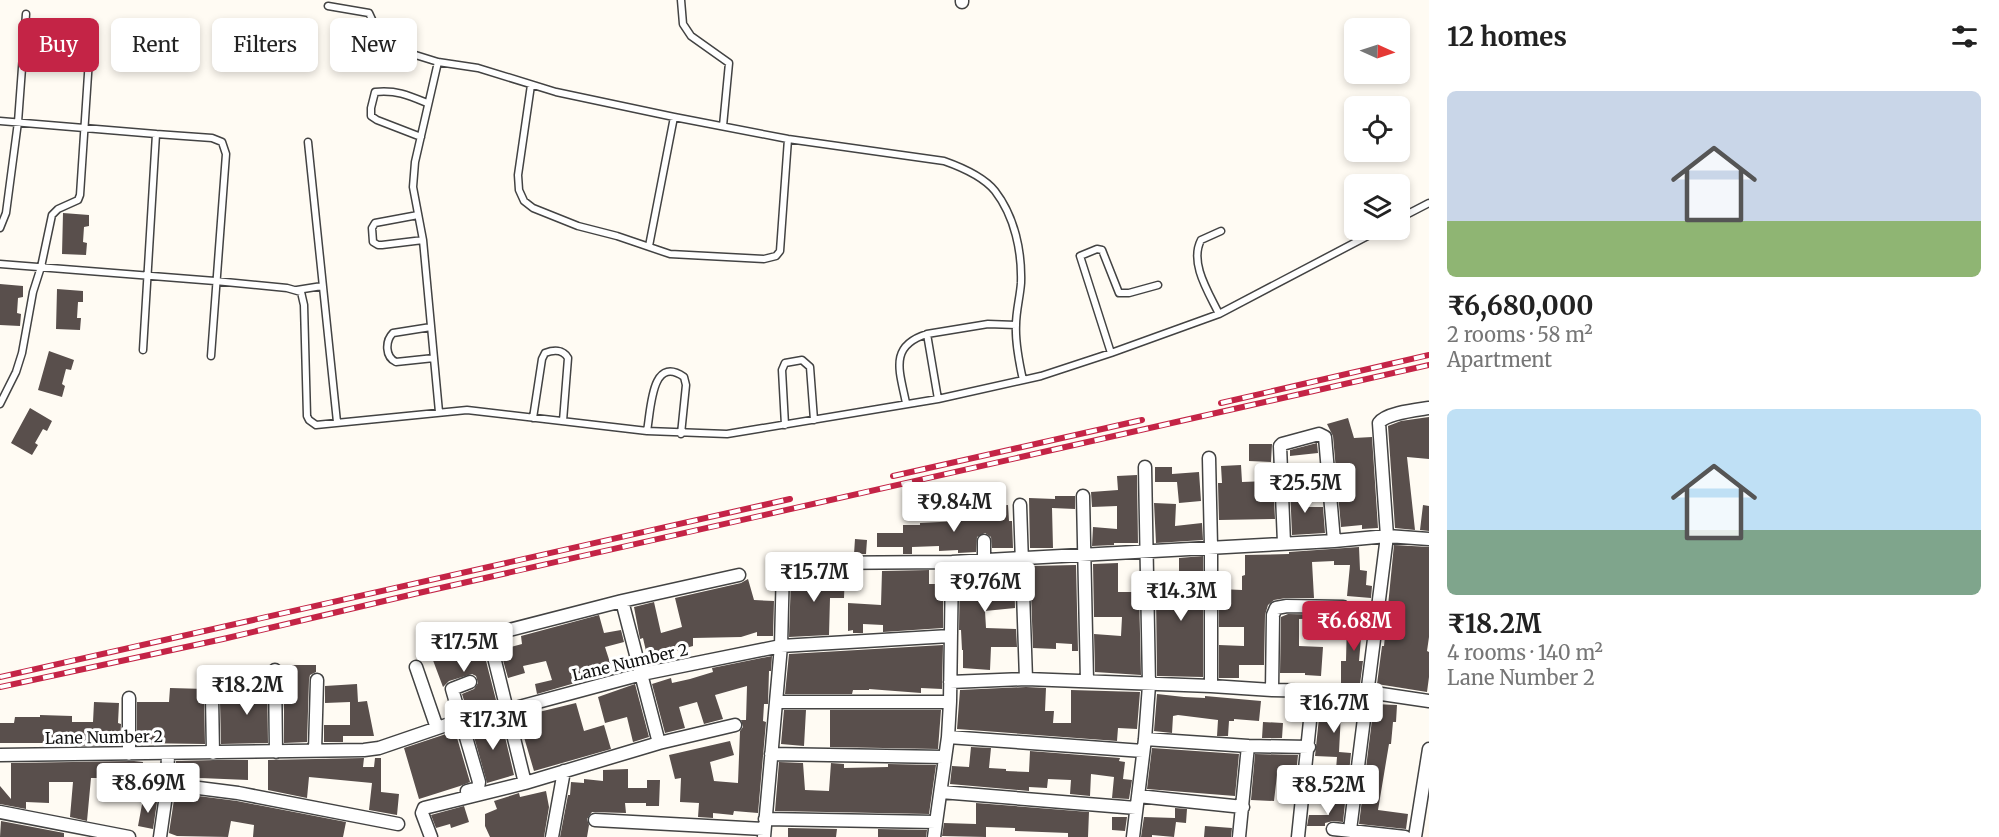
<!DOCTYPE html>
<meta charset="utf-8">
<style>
body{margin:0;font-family:Merriweather,serif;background:#f2f2f2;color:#222;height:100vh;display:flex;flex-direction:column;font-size:22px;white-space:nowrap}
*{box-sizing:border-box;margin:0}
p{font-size:20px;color:#767676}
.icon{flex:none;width:33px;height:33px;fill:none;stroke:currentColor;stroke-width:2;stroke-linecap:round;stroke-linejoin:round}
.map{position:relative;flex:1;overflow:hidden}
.side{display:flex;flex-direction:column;background:#fff;width:570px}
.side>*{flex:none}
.guide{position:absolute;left:18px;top:18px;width:570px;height:54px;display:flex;gap:12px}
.needle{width:39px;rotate:93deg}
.fabs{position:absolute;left:1344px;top:18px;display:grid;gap:12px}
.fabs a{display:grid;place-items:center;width:66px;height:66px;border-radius:9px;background:#fff;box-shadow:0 3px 9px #0003;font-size:30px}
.price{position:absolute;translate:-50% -51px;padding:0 14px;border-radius:6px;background:#fff;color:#222;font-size:20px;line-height:39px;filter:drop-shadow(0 2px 3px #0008)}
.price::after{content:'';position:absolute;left:50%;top:36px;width:18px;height:14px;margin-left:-9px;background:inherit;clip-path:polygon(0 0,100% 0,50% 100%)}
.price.on{background:#c42446;color:#fff}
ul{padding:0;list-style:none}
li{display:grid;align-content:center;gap:12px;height:318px;padding:0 18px}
li span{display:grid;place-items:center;height:186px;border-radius:9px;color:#555}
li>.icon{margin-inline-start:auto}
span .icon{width:108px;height:108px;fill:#fffc;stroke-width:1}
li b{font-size:26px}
h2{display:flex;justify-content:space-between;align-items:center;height:72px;padding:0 18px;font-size:26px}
.pill{padding:0 21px;border-radius:9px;background:#fff;box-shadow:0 3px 9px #0003;font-size:21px;line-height:54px}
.pill.on{background:#c42446;color:#fff}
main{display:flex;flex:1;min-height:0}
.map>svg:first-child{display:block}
</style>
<main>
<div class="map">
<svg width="1429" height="837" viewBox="0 0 1429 837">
<rect width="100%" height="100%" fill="#fffbf3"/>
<path fill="#594f4c" d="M63,213l26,2v11l-5,1 -1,15 4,1 -1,12 -24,-1z
M0,284l23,2v11l-5,1 -1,15 4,1 -1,12 -20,-1z
M57,289l26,2v11h-5l-1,16h4l-1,12 -24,-1z
M49,351l25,9 -3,10 -5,-1 -4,15 3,2 -3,11 -24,-7z
M30,408l22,13 -5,10 -4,-2 -8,14 3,2 -6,10 -21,-12z
M1429,417v42l-22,-2 8,73 -20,-2 -7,-102 13,-5z
M1348,418l6,20 18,-1 6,91 -16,1v-4l-21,2 -8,-91 -6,-12z
M1317,443l1,10 -28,3v-6z
M1249,444h23l-1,18 -22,-1z
M1241,465l1,17 26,-1v18h6l1,20 -56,1 -1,-37h4l-1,-17z
M1155,467h17v7l27,-2 2,29 -22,2 -2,-21h-22z
M1137,475l1,68h-24v2l-22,1 1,-19 24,2v-23l-25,1 -1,-15 27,-2 -1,-14z
M1290,487h16v20h17l2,26 -33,2z
M1055,496h20v13l-23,-1 1,40h-23l-1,-50 26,1z
M1154,503l22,1 -1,22 27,-3 1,17 -47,3z
M1008,505l1,16h3l1,27h-21l-1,-11 -6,-4 -8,4 -1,15 -18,1v-3l-19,1v-5l-27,1v7h-9v-7h-26v-14h26v-8h17v-2l40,-2 1,-7 30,1v-9z
M1423,505l6,1v25l-9,-1z
M855,539l12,1 -1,14h-12z
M1394,545l35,2v90l-2,14 2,1v25l-2,15 -50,-8 5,-38h2z
M1359,547l1,23 7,1 -1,14 6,1 -1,12 -24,-2 3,-31h-16v-4l-22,1 2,36h-28l-12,2 -6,5 -3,10 -1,50h-25v13h-20v-33l25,1v-19h-25v-38l23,1v-14l3,-1v-20l44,-1v-2z
M1203,556v121l-46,-1 -1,-83h1v-9h22v-26z
M1118,563v29h21l2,83 -46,-3 -1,-38 27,2 1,-19h-28l-1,-53z
M1076,565l2,86h-6v-7l-16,-1v6l-23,-1 -3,-82z
M1014,567l1,41 -30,3 1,17 30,1 1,18h-26l-1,23 -27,-2v-18h-1l-1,-20h-2l1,-60z
M929,570v14h14v44l-60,4v-7l-20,-1v9h-10v-3l-5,1v-28l33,2 1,-34z
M817,571h28l-1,27h-14l-1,37 -40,2 2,-60 26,2z
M748,579l6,21 20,1 -1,35h-16v-4l-16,5 -48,1v8l-29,8 1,6 -16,4 -6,-26 -3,1 -6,-32 20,-5 7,31 21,-6 -7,-29 66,-15z
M1288,614l52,1v3l-41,1v27l24,1 -2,29 -16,-1v-2h-25l1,-56z
M599,615l5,18 17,-3 3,12 -19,5 8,25 -76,22 -2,-10 17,-4 -6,-19 -23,5 2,7 -17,5 -7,-25 3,-1 -1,-3 19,-5 -1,-8z
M1347,620h20l-1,18h-5l-2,23h4l-3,23 -19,-1v-22h5z
M459,638l5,24 21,-5 12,47 -30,6 -5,-16 12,-5 4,-6 -2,-7 -4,-2 -23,7 -6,6 -15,-40z
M943,645l-1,44 -21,-1v5l-52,-4v1h-16l-1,4h-67l4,-40z
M772,656l-1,15h-2l-1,33h-4l-1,17 3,1 -8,91 -24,-2 -1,4 -20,-2v5l-15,-1 1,-14 -19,-1 1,-24 -6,1 -6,-24 61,-14 4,14 -24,7 4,19 24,2 2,-52 3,-4 -2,-7h5l1,-34 -32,9 8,24 -19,5 -7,-22 -18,5 6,21 -20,5 -13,-49 19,-6 1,5 18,-4 23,-7 -1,-4z
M284,665h32v7l-6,3 -1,5 -2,62 -23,1z
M248,676l19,1 1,66 -47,1 -1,-42h27z
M357,684l1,18 9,-1 7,35h-31v6h-19v-17h26v-23l-25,1v-17z
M635,684l14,53 -16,5 -6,-25 -22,6 -7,-26z
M1026,687l20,1 -1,23h9l-1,12h18v-33l69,2 -3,37 -19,-1 -1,13 -160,-12 3,-39z
M170,688l36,1 -2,8 1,47 -68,-1v-41h32z
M1157,694l27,3 21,1v-2l56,5 -2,20 -25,-2v2h-5l-1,15h-11l1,-16 -40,-5 -5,1 -1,17 -18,-2z
M1321,699l37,1 -2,15 -15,-2 -2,39 12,1 -3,30 -13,-1 2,-25 -22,-1z
M94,702l25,1 -1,20 3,1 -1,21 -50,1v-6l-20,-1v4h-50v-20h14l1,-6h25v-2l32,1v6h21z
M576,703l8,28 20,-6 7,24 -77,22 -16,-54z
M1374,704l23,1 -1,17h-3l-2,22h-2l-11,66 30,4 -2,15 -47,-5z
M784,710h22l-2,36 -23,-2z
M830,710h111l-3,39 -108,-2z
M501,720l13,55 -27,8 -16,-57z
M1263,722l20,1 -1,15h-20z
M455,731l15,51 -10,4 -41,13 -15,-51z
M971,747l20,1 -2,20 17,1v2l23,1 1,-21 90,7 -1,3 6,1 -2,17 9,1 -3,19 -17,-1 2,-21 -23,-3 -1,22 -20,-2 1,-14 -23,-1 -1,9 -18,-1v4l-79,-7 2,-18 17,1z
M1152,748l87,6 -4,42 -88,-7z
M1255,754l43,1 -2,20h-19l-3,26 -23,-1z
M364,758l-1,9h11l1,-9h6v34l18,2 -2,21 -28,-5 3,-27 -63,-6 -2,21 -39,-8v-30z
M217,760h31v20l-72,-3v-16z
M134,761l9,1 -1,12 -31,-3v7h-20l-4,43 -17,-4 3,-35h-24v21l-23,-1v7l-26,-5v-18l11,13v-36z
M779,762l24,1 2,27 24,1 2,-28 13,1v4l44,-1v-3l48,1 -7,49 -154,-3z
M628,769v19h19v-8h13l-1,26h-13v-3h-21l1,10 -34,-1 -5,7 2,6 -2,12h-27l8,-42h2l1,-13 13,1v-4l19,2v-11z
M1312,777l16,2 -2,18 -15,-2z
M546,791l3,16 -5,30h-54l-5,-11v-12l12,-5 -3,-8 25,-8 1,4z
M175,793l62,8 109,21 -3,15h-90l1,-12 -23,-4 -3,16 -51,-1 -8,-3z
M143,799l14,3 -4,27 -15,-3z
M976,803l113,9 -1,25h-20v-4l-53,-2v-3l-29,-1v10l-44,-1 2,-13 32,1z
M1329,803h16l-2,19 -10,-1 -8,2v3h-18l2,-11h20z
M464,806l5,16 -18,6 -1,-4 -14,4 -5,-13z
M1175,808l12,1 -1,14 -10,-1 -2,15 -22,-2v2h-11l3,-20 31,1z
M1112,817h15l-2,14 -13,-1z
M1,821l63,12v4h-64z
M1205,826l27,2 -1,9h-27z
M788,828l49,1 -1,8h-48z
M878,829l49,1 -1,7h-48z"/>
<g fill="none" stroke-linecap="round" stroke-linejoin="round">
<g stroke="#434343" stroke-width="9">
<path id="lane" d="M681,0l2,24 8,12 38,27 -6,63
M328,6l41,7 12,26 12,9 45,14 40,6 78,24 118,25 114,22 156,22c17,6 39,15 51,30 20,26 27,61 26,92 -1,14 -5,28 -5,42 -1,18 3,37 7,55
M438,62l-23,100 -2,25 10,53 16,172
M531,85l-13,90 1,15 5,11 9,7 45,18 39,10 53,18 94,5 12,-3 4,-5 8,-112
M0,121l156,13
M421,137l-44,-17 -6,-4v-8l4,-16c22,-2 33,3 52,11
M308,142l29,280
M418,215l-43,8 -3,5 1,14 5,3h4l41,-5
M1400,218l29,-15
M0,228l6,-15 12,-91 8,-108
M649,246l25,-129
M0,264l215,17 72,7 14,4 3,13 3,111 2,4 7,5 151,-15 180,21 80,3 211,-35 103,-23 70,-23 108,-39 160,-84
M297,290l25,-4
M1219,314c-10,-21 -30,-51 -18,-74l20,-9
M431,327l-38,6c-8,8 -8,24 3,29l38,-4
M927,334l61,-10 28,1
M143,350l13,-216 56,4 10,4 4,12 -15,202
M1111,353l-31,-97 17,-7 5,1 17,43h10l29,-8
M906,403c-6,-31 -18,-57 21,-69l11,65
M0,404l16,-32 6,-19 11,-61 8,-25 11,-52 6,-6 20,-9 2,-5 10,-151
M533,418l9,-59 3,-6c8,-3 18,-4 23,5l-5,63
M785,425l-3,-55 3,-7 17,-3 8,7 4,53
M647,431c4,-21 4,-77 37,-54l2,8 -5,49"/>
</g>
<g stroke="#434343" stroke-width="15">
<path id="street" d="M962,2v-2
M1209,458l2,88v140
M1083,496l4,185
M1020,505l6,174
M984,541v19
M1284,543l-4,-97 2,-2 37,-10 6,3 9,104
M622,601l37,142
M416,667l21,61
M275,670l1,82
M950,682l76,-3 185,7 61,4 96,2 61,9
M1272,690l1,-75 3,-7 11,-2 56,1
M212,697l1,56
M129,698v56
M776,702h174
M948,737l195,14
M1145,739l103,7 61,1
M315,751l2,-71
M771,754l173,3
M0,755l364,-5 15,-2 82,-28 47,-10 134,-36 139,-28 169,-10
M525,783l-35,-142v-6l132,-34 117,-26
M167,784l71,9 160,31
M467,791l11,-3 1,-6 -27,-93 18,-7
M941,792l195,16
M1138,796l105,11
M0,812l129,25
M765,819l171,3
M595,820l169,9
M1333,829l72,8
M1350,830l37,-294 -8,-113c7,-10 37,-13 50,-15
M160,837l7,-49 1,-35
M431,837l-9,-24 2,-5 101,-25 134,-40 76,-18
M552,837l12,-66
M764,837l17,-191 2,-81 28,-2 141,-1 382,-21 53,-5 42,3
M934,837l14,-100 2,-35 2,-140
M1133,837l12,-98 4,-54 -4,-218
M1239,837l9,-91
M1298,837l15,-145
M1415,837l14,-88"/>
</g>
<use href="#lane" stroke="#fff" stroke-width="6"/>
<use href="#street" stroke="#fff" stroke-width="12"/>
<g stroke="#c42446" stroke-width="6">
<path id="rail" d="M1221,403l208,-48
M893,476l249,-56
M0,677l790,-178
M0,687l223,-48 191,-45 1015,-229"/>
</g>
<use href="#rail" stroke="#fff" stroke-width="4" stroke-dasharray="11" stroke-linecap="butt"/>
</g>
<g text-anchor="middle" stroke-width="6" stroke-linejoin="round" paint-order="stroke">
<g font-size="16" fill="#101010" stroke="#fff">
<text transform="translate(630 662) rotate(-13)" y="6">Lane Number 2</text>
<text transform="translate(104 737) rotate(-1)" y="6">Lane Number 2</text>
</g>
</g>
</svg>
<div class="fabs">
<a><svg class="needle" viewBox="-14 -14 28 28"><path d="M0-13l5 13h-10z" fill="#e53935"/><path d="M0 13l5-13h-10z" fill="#767676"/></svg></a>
<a><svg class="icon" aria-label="locate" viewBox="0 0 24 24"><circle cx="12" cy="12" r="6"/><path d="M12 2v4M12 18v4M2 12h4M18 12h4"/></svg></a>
<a><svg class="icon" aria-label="layers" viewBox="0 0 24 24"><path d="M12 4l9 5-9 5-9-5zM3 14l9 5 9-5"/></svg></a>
</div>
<b class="price" style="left:1305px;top:514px">₹25.5M</b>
<b class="price" style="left:954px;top:533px">₹9.84M</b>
<b class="price" style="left:814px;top:603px">₹15.7M</b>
<b class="price" style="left:985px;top:613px">₹9.76M</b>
<b class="price" style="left:1181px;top:622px">₹14.3M</b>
<b class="price on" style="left:1354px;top:652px">₹6.68M</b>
<b class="price" style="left:464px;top:673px">₹17.5M</b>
<b class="price" style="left:247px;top:716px">₹18.2M</b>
<b class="price" style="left:1334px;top:734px">₹16.7M</b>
<b class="price" style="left:493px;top:751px">₹17.3M</b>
<b class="price" style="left:148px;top:814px">₹8.69M</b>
<b class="price" style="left:1328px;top:816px">₹8.52M</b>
<div class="guide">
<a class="pill on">Buy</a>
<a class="pill">Rent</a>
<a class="pill">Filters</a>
<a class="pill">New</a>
</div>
</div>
<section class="side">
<h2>12 homes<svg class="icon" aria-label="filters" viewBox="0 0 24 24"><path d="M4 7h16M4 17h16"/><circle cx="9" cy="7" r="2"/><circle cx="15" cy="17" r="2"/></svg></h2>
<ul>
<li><span style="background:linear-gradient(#c9d6e8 70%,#8fb573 0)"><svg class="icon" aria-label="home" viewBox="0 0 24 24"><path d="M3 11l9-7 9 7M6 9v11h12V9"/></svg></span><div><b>₹6,680,000</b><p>2 rooms · 58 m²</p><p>Apartment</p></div></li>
<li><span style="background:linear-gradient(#bfe0f5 65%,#7fa58c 0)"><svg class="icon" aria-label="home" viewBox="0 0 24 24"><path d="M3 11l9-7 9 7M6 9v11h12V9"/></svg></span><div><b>₹18.2M</b><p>4 rooms · 140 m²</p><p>Lane Number 2</p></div></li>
</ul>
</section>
</main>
